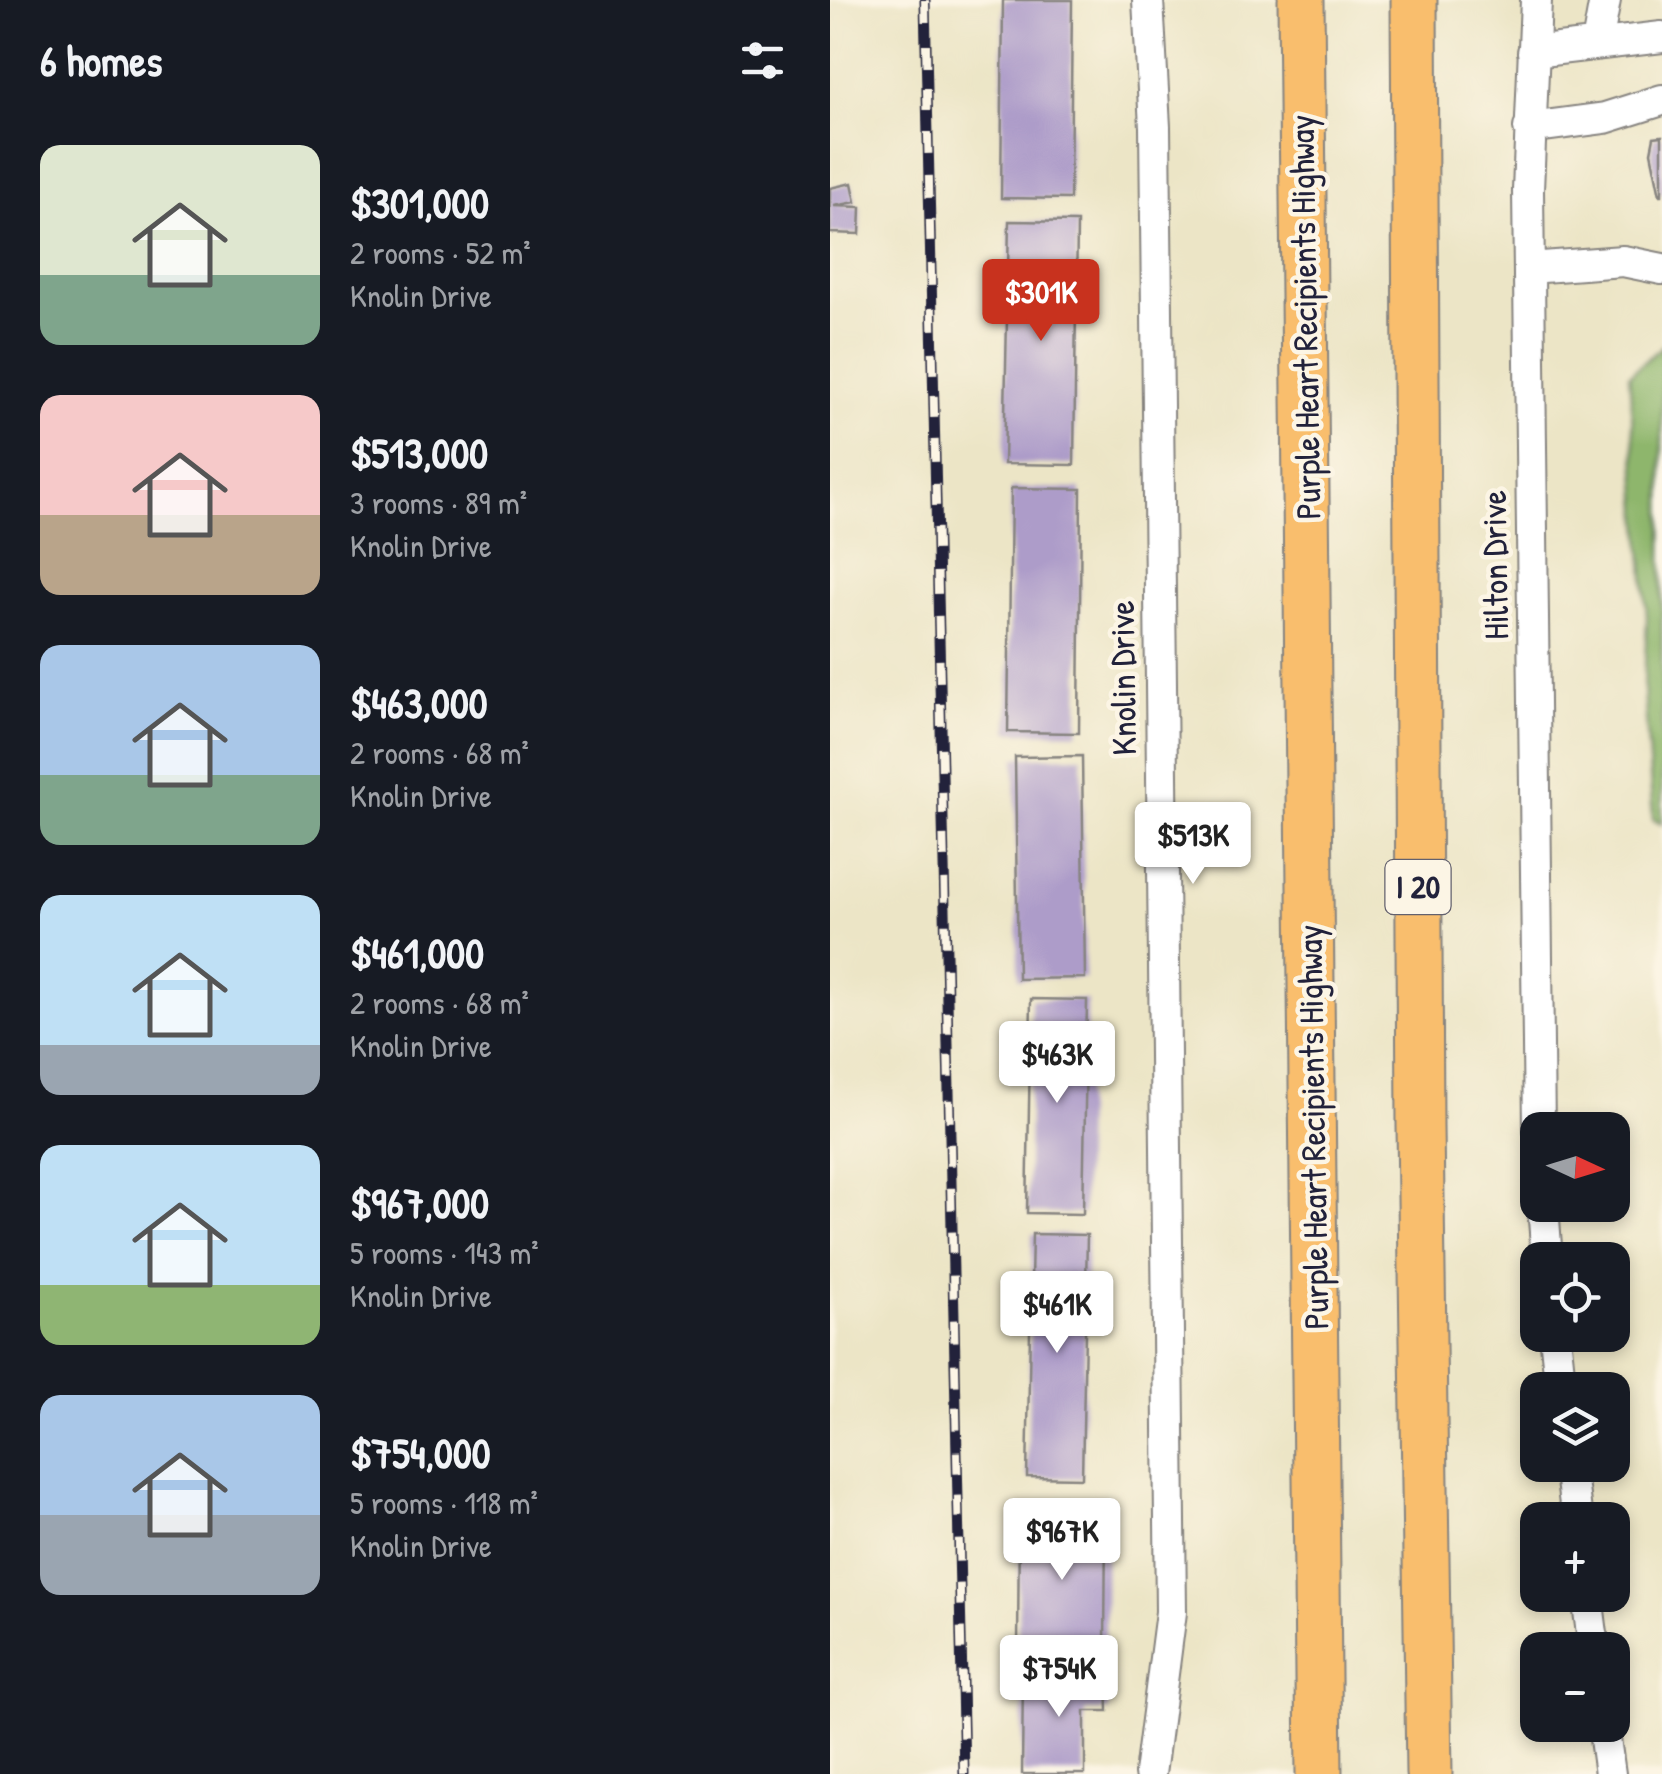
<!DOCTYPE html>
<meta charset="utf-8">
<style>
body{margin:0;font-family:"Patrick Hand",sans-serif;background:#242831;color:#f1f3f6;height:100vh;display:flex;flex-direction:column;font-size:38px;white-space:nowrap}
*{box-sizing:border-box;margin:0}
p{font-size:32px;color:#9ea1a6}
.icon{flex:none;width:55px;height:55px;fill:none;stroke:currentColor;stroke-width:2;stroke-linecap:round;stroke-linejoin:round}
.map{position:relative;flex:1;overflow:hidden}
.side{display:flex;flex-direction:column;background:#171b24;width:830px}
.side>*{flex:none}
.needle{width:65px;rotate:94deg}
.fabs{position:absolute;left:690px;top:1112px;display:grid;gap:20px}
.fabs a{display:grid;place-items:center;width:110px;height:110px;border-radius:20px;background:#171b24;box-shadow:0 5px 15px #0003;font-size:50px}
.price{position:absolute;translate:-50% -85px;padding:0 22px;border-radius:10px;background:#fff;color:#222;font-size:32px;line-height:65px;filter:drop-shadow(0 2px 5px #0008)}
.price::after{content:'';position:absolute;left:50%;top:60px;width:30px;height:22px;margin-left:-15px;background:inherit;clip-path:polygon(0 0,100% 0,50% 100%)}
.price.on{background:#c8321e;color:#fff}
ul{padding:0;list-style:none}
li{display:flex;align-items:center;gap:30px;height:250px;padding:0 40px}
li span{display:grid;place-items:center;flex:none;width:280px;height:200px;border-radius:20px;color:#555}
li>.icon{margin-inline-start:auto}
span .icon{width:120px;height:120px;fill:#fffc;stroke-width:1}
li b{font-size:42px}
h2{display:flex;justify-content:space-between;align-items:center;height:120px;padding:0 40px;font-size:42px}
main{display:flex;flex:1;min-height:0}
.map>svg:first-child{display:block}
</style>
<main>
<section class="side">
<h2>6 homes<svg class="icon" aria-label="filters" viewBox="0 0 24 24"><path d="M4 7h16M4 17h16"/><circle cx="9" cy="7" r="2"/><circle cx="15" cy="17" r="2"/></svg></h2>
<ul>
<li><span style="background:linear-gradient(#dfe7d0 65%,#7fa58c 0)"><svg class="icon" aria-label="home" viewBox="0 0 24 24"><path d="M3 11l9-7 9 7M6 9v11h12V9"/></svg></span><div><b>$301,000</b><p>2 rooms · 52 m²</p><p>Knolin Drive</p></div></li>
<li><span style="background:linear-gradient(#f6c9c9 60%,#b9a48a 0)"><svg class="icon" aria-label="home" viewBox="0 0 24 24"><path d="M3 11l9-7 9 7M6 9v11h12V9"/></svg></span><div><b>$513,000</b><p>3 rooms · 89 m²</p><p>Knolin Drive</p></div></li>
<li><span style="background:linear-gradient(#a9c7e8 65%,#7fa58c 0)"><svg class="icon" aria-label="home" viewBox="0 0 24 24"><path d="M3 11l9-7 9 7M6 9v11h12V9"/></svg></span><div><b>$463,000</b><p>2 rooms · 68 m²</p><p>Knolin Drive</p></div></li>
<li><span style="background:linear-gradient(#bfe0f5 75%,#9aa5b1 0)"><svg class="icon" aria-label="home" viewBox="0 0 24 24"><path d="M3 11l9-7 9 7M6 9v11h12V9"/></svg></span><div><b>$461,000</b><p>2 rooms · 68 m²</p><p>Knolin Drive</p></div></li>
<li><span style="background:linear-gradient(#bfe0f5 70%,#8fb573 0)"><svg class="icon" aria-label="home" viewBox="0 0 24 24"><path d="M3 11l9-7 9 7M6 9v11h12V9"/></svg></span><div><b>$967,000</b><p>5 rooms · 143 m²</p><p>Knolin Drive</p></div></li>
<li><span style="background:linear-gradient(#a9c7e8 60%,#9aa5b1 0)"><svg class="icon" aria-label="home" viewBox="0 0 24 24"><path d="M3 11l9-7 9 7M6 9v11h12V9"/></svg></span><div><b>$754,000</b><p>5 rooms · 118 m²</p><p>Knolin Drive</p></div></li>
</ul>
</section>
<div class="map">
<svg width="832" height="1774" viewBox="0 0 832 1774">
<rect width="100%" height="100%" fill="#fcf5e5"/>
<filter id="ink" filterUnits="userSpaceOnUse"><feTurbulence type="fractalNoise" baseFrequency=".01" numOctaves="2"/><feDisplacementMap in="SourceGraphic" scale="20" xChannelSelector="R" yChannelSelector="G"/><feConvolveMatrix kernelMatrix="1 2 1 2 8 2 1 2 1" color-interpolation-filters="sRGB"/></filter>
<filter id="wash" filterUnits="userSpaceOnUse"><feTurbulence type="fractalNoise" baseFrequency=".0048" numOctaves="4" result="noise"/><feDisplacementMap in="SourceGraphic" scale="40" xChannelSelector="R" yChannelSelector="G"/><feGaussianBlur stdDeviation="2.25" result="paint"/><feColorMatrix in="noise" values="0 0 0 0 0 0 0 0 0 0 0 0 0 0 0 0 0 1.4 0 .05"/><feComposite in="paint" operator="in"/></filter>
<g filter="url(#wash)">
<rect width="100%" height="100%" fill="#ece5c6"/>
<path fill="#8eb66c" stroke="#586c54" stroke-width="2.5" d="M832,346v478l-9,-4 -9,-131 3,-72 -18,-242z"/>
<g id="blocks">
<path fill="#ad9cc9" d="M173,0h69l-2,199 -69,-1z
M832,136v59h-2l-9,-43 3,-15z
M22,183l4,19 -22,4 27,1 -1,27 -30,-1v-45z
M179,221l68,1 -3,243 -70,-1z
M181,488l70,1 -2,244 -71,-1z
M252,756l3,222 -67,1 -3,-222z
M201,999l56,1 -4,214 -56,-1z
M202,1234l55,1 -5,243 -55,-1z
M189,1515l87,1 -1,134 -87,-1z
M193,1674h84l1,37h-23v63h-63z"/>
</g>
</g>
<g filter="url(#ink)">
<use href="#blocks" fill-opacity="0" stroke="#878480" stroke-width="2.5"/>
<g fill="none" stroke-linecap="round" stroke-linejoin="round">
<g stroke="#878480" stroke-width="34">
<path id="minor" d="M318,0l7,127 16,1485 -21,162
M706,0l-8,190 11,940
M767,44l8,-44
M703,52l129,-15
M699,128l76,-10 57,-18
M699,268l94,-7 39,8
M713,1205l4,55
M725,1335l6,55
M740,1465l7,55
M757,1595l7,55
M773,1725l7,49"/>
</g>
<g stroke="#878480" stroke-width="49">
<path id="highway" d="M471,0l18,1774
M584,0l6,1126 9,648"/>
</g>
<use href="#minor" stroke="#fff" stroke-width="30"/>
<use href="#highway" stroke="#f9be6d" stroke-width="45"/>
<g stroke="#22223b" stroke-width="11">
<path id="rail" d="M95,0l39,1774"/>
</g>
<use href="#rail" stroke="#fcf5e5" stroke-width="8" stroke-dasharray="22" stroke-linecap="butt"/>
</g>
</g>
<g text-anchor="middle" stroke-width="9" stroke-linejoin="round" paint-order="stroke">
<rect fill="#fcf5e5" stroke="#63616e" stroke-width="2.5" x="555.5" y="860" width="65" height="54" rx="8"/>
<g font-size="32" font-weight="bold" fill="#22223b">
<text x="588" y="898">I 20</text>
</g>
<g font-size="35" fill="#22223b" stroke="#fcf5e5">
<text transform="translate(475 317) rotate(-91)" y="12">Purple Heart Recipients Highway</text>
<text transform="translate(665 565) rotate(-91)" y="12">Hilton Drive</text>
<text transform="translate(293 678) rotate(-91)" y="12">Knolin Drive</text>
<text transform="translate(483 1127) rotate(-91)" y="12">Purple Heart Recipients Highway</text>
</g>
</g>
</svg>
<div class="fabs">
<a><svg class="needle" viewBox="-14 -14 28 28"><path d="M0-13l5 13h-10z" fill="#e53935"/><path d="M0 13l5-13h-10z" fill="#9ea1a6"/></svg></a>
<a><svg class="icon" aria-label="locate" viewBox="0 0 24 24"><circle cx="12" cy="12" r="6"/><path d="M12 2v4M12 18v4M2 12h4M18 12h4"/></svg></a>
<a><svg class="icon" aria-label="layers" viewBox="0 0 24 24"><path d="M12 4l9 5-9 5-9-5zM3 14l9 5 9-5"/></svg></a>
<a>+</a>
<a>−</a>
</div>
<b class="price on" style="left:211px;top:344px">$301K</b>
<b class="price" style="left:363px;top:887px">$513K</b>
<b class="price" style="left:227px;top:1106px">$463K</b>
<b class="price" style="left:227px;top:1356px">$461K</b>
<b class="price" style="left:232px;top:1583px">$967K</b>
<b class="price" style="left:229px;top:1720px">$754K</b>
</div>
</main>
